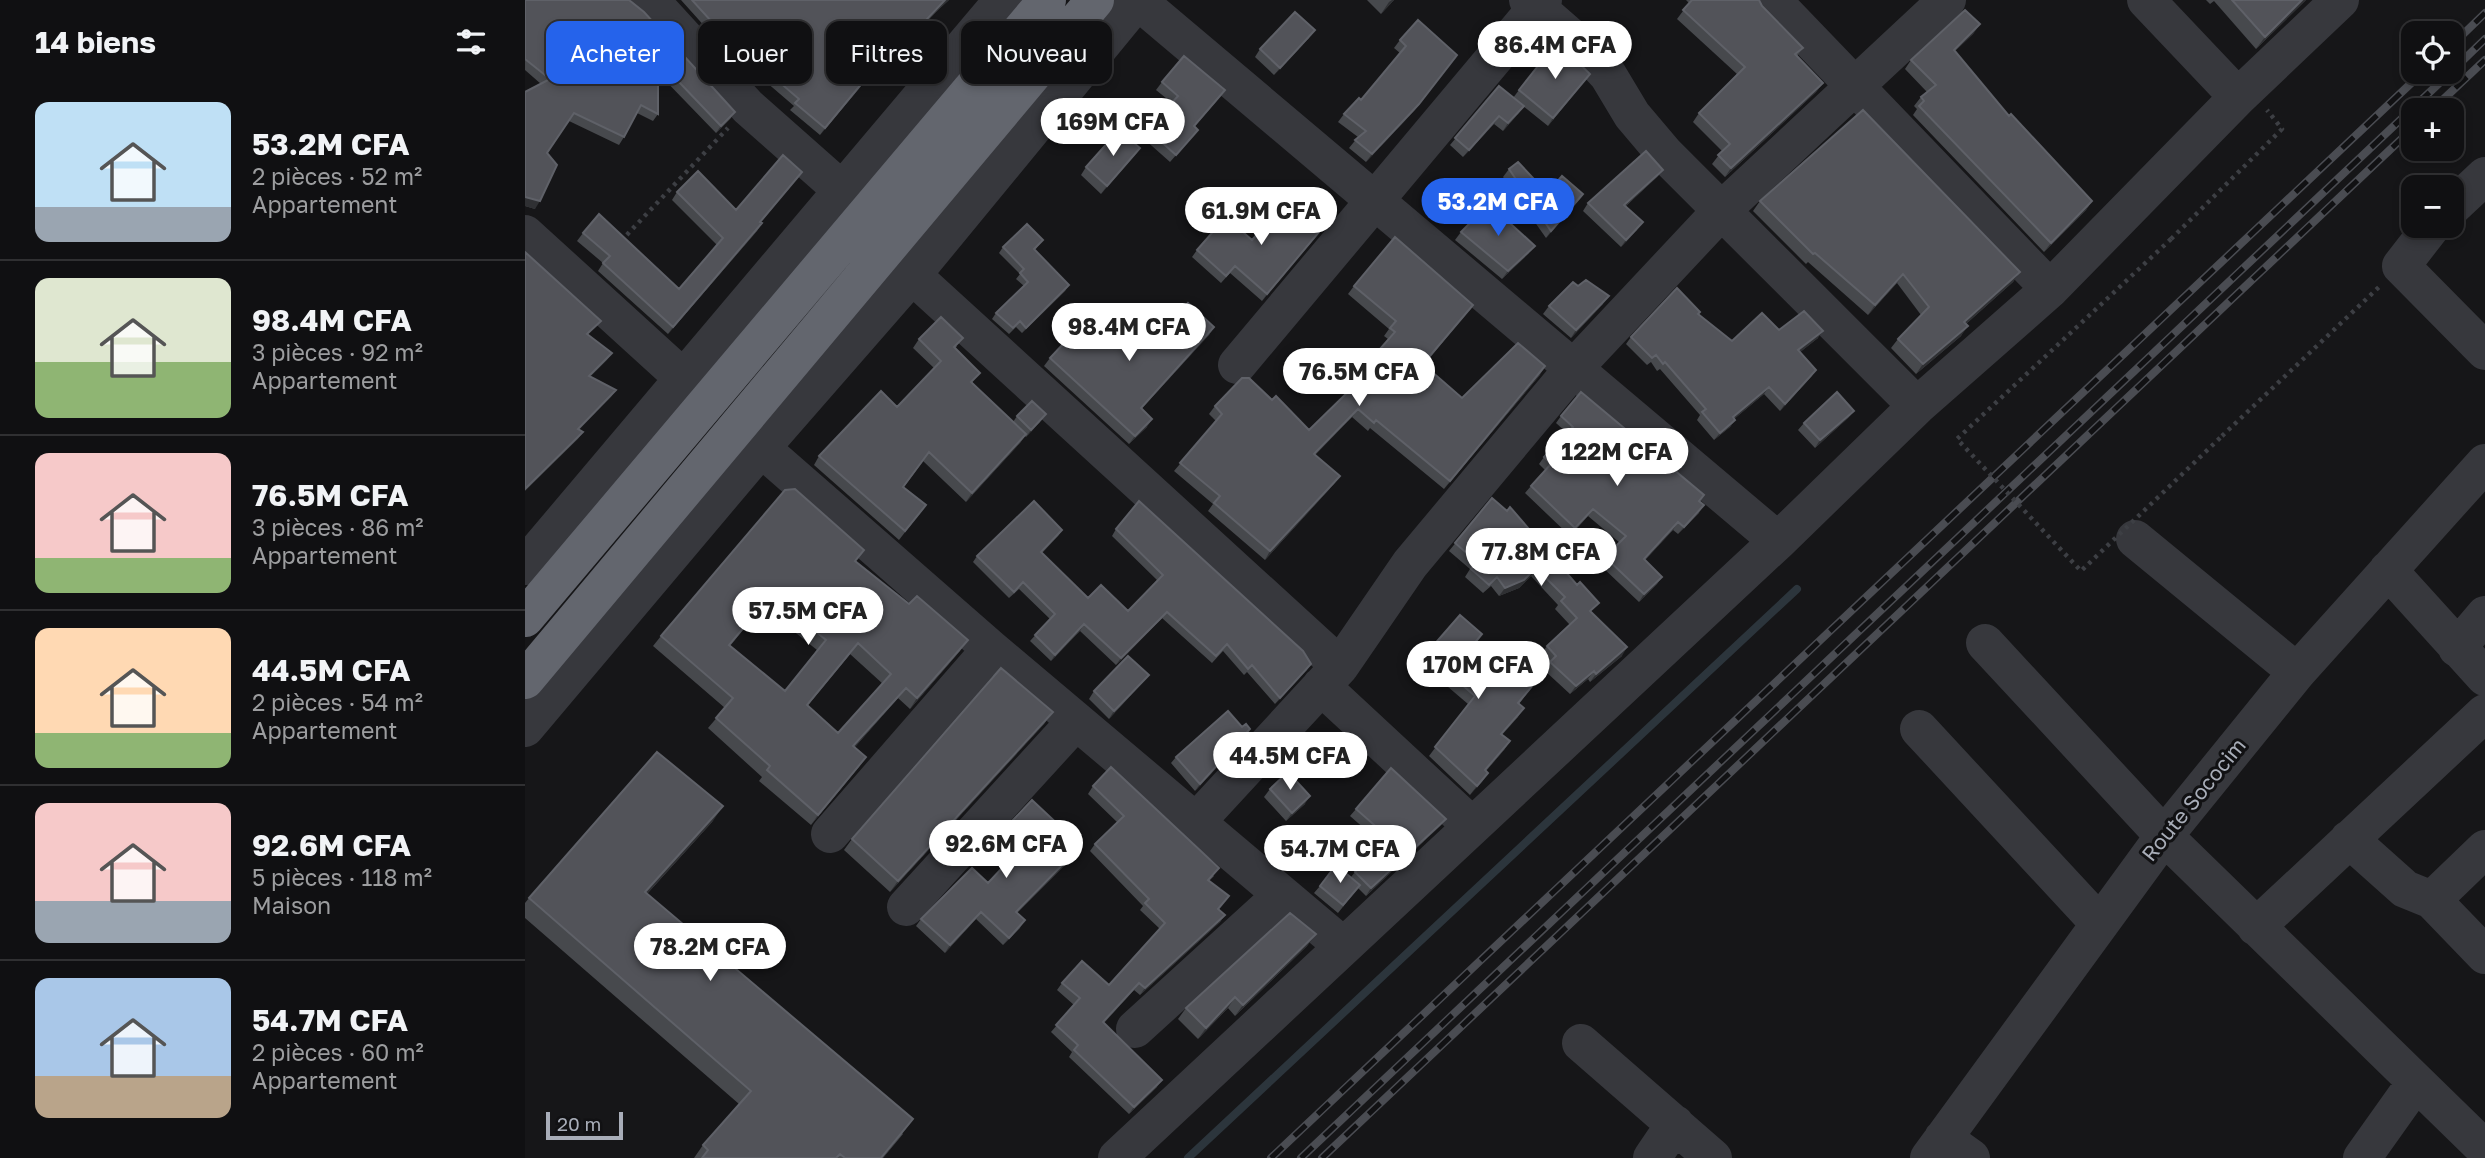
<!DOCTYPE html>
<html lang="fr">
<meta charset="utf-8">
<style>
body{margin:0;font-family:"Golos Text",sans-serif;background:#1e1e20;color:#f1f3f6;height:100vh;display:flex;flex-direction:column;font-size:26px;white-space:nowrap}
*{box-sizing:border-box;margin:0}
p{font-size:23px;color:#9c9d9f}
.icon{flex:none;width:38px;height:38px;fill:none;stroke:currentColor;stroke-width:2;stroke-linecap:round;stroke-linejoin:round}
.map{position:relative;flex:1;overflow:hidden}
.sheet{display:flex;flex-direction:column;background:#101012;width:525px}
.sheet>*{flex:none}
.guide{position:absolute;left:21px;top:21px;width:665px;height:63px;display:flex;gap:14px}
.fabs{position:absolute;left:1876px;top:21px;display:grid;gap:14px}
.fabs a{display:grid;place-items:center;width:63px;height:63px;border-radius:14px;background:#101012;box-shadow:0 4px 10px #0003,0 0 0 2px #303032;font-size:35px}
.scale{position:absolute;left:21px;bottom:18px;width:77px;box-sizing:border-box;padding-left:7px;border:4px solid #a8adb8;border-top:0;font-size:19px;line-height:24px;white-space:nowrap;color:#a8adb8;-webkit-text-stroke:5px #111113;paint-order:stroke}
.price{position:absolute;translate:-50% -60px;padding:0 16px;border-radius:24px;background:#fff;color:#222;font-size:23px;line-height:46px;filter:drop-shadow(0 2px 4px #0008)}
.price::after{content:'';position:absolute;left:50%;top:42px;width:21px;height:16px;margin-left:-10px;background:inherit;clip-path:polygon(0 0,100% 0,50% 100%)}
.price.current{background:#2563eb;color:#fff}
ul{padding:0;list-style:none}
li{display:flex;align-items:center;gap:21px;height:175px;padding:0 35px}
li+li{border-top:2px solid #303032}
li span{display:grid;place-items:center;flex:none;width:196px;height:140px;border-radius:14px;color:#555}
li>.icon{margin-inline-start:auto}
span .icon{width:84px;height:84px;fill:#fffc;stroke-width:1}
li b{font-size:30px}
h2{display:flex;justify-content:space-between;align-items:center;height:84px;padding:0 35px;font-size:30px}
.pill{padding:0 24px;border-radius:14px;background:#101012;box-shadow:0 4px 10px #0003,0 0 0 2px #303032;font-size:24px;line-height:63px}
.pill.current{background:#2563eb;color:#fff}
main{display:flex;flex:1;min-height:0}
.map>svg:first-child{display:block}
</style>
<main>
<section class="sheet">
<h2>14 biens<svg class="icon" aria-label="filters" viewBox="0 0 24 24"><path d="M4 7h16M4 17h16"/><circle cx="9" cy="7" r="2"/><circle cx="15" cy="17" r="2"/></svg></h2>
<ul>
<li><span style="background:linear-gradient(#bfe0f5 75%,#9aa5b1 0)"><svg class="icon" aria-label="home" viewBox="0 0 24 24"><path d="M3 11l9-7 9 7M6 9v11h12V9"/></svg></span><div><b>53.2M CFA</b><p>2 pièces · 52 m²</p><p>Appartement</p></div></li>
<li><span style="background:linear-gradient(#dfe7d0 60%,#8fb573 0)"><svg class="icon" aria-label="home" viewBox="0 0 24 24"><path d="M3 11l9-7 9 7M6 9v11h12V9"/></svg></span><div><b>98.4M CFA</b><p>3 pièces · 92 m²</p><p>Appartement</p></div></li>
<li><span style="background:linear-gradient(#f6c9c9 75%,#8fb573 0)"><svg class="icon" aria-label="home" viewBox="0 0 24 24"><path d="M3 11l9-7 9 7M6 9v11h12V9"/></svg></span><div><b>76.5M CFA</b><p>3 pièces · 86 m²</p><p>Appartement</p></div></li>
<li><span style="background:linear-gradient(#ffd9b3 75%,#8fb573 0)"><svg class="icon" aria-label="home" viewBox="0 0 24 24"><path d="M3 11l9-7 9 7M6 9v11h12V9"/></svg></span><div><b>44.5M CFA</b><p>2 pièces · 54 m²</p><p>Appartement</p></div></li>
<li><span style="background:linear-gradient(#f6c9c9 70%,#9aa5b1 0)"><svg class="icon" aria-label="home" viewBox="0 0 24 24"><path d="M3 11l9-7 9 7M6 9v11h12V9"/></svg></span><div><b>92.6M CFA</b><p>5 pièces · 118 m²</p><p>Maison</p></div></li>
<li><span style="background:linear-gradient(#a9c7e8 70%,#b9a48a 0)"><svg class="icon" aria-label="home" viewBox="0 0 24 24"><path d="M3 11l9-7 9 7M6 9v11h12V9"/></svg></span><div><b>54.7M CFA</b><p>2 pièces · 60 m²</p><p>Appartement</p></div></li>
</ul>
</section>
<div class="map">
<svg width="1960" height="1158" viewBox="0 0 1960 1158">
<rect width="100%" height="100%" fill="#161618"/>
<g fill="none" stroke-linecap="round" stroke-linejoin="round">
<path stroke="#2c353c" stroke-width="8" d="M663,1158l609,-569"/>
<path stroke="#3d3f44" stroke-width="4.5" stroke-dasharray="3.5 5" stroke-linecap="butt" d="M1646,239l111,-110 -15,-19
M96,241l107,-113
M1697,436l157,-149"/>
<path stroke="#37383d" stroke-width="38" d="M125,0l98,107 113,100
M612,0l641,541
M1003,0l53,46 27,29 24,40 33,39 252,252
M1247,0l278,289
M1621,0l92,97
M1927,207l33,-31
M1907,226l-31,40 84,85
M0,234l157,143
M387,275l428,391
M712,365l306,-365
M236,448l230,201 352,297
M1610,539l162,133
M0,566l478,-566
M1863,570l97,107
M1460,643l179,193 321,313
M1932,648l28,-33
M796,686l151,140
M0,728l236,-280 151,-173 226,-275
M1394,729l180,194
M671,822l144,-156 70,-102 162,-194 150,-160 225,-210
M305,834l161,-185
M1824,839l56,50 27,11 53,55
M1907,900l53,-51
M381,907l170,-186
M1731,927l229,-214
M610,1029l147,-134
M1056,1043l132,115
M1418,1138l28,20
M592,1158l661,-617 139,-135 133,-117 188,-192 102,-97
M1127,1158l23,-34
M1404,1158l235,-322 133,-164 188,-209
M1837,1158l54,-76"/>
<path stroke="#63666e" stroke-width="38" d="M0,618l522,-618
M0,680l570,-680"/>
<g stroke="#4a4c52" stroke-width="8">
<path id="rail" d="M1927,45l33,-32
M1927,71l33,-32
M1907,110l53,-50
M746,1158l1152,-1086
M776,1158l1150,-1086
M797,1158l1091,-1030"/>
</g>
<use href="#rail" stroke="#111113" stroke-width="5" stroke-dasharray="16" stroke-linecap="butt"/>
<path stroke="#3d3f44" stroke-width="4.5" stroke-dasharray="3.5 5" stroke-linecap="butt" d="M1646,239l-214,200 124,132 141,-135"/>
</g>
<path fill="#47494d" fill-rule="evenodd" d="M0,0h104l106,112 -5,7 -14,14 -58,-60v41l-5,7 -16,-8 -13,24 -5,8 -50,-24 -22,32 -12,56 -10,-3v-114l16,-8 -16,-14z
M156,0h268l-10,9 -69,72 -3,-2 -47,56 -30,-25 4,-4 -78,-67z
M842,0h27l-13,14z
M1161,0h73l3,6 41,42 -6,8 26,27 -7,9 -91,85 -13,-13 10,-13 -29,-29 6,-9 38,-39 -60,-55 12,-16z
M1681,0h100l-50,49 -42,-48 -4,3z
M1449,33l-19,18 54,65 83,85 -6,9 -42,42 -131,-137 4,-6 -3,-3 7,-9 6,-5 -22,-23 6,-9z
M784,38l-35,37 -19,-18 5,-8z
M875,40l51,23 -37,48 -48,51 -17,-14 9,-11 -20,-15 6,-8 17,-14 39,-47 -6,-5z
M1065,74l-42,52 -35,-28 6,-8z
M637,82l57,16 -25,29 -2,10 -22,25 -27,-24 29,-35 -16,-13z
M974,86l25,20 -6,8 -15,17 -9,-7 -31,33 -13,-12z
M615,148l-39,46 -20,-19 5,-8z
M984,169l38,24 30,9 -31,36 -43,-61z
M1138,170l-6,7 -31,29 11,24 -16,17 -38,-36 5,-8z
M277,172l-41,50 -4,9 -89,103 -70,-63 5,-8 -26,-22 6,-8 96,56 38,-44 -45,-45 5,-8 59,18z
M1235,201l260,71 -7,10 -47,42 -5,12 -45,38 -25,-26 7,-9 23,-24 -24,-32 -29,32 -60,-53 -2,2 -53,-53z
M794,232l-57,69 -32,-28 -9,10 -29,-26 5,-7 55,-10z
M936,232l68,21 -27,26 -47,-39z
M518,240l-8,10 34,35 -4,6 -43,42 -6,-6 -7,7 -17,-15 4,-6 28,-27 -8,-7 4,-5 -21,-21 4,-6z
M829,286l119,19 -49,60 38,33 78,-23 -96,114 -74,-61 -2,3 -16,-14 -37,38 25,21 -6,8 -69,76 -57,-49 5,-7 -39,-33 42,-50 -7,-7 6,-8 57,-6 37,30 44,-43 23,-28 -2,-2 14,-18 -4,-3 5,-7 -41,-35z
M1053,286l25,18 -32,34 -28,-24 6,-8z
M1173,315l34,26 47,-11 39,8 -18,14 16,18 -5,7 -31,34 -16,-17 -30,25 1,1 -5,7 -16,13 -17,-20 3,-5 -40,-46 -3,2 -6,-9 -4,3 -21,-21 5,-7z
M643,326l46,1 -5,8 -67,73 5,19 -18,17 -85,-78 6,-8 82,-10 9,-3z
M394,339l38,7 -2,3 18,34 40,39 4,-6 23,6 -14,15 -1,-1 -5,7 -54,59 -43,-41 -19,26 22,18 -27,35 -85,-75 5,-9 78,-49 37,-39 -21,-20z
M1329,411l-6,7 -33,30 -17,-18 6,-7z
M1036,416l143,79 -5,6v12l-21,21 -5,-4 -28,30 17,17 -5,7 -18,18 -39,-37 5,-8 15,-14 -32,-27 -18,20 -45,-43 6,-7 14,-16 -6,-6 5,-7 23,-24 -11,-10z
M967,498l100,114 30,44 -32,26 -2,-3 -18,15 -26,-24 5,-8 -8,-8 6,-8 23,-21 -15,-16 3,-4 -27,-29 -12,12 -20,8 -8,-10 -8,7 -18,-16 5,-8 -21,-18z
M591,529l191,141 -32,34 -28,-32 -3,3 -21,-24 -11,12 -50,-45 -46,47 -36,-34 -29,30 -21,-20 20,-22 -31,-30 -10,9 -36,-36 4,-6 85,-26 -4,6 -16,17 46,45 40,13 29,-31 -45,-44z
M331,561l104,90 -50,58 -12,-11 -43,49 11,10 -8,11 -47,57 -52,-44 3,-4 -54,-49 17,-20 -72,-62 8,-10zM246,613l46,37 -32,41 -55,-45 22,-27 8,7zM325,654l33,30 -45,49 -31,-27z
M948,645l31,27 30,12 -15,20 -1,13 -16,17 8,7 -6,9 -18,21 2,2 -18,22 -41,-39 39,-52 -48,-41 6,-9z
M618,682l-34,37 -20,-20 5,-8z
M520,723l-155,169 -46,-42 8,-11z
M721,736l-51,55 -24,-28 5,-6z
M568,786l121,90 -5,5 10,29 6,5 -5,7 -80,73 -6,-5 -30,33 53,64 -28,27 -60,-57 3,-5 -21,-20 23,-27 -17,-15 5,-7 47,2 51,-56 -20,-19 3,-4 -53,-55 5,-7 22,-22 -29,-28z
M745,789l35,15 -19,17 -22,-24z
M831,809l90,10 -6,7 -74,70 -8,-8 -20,25 -24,-20 6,-7 31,-9 4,-5 27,-28 -32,-28z
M488,820l68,26 -5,8 -59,59 3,15 -17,17 -27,-26 -31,34 -29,-27 5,-7 67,-36 37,-39 -17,-16z
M188,821l-66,73 256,240 -20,24h-189l9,-13 36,-41 -214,-186v-15l4,-5z
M783,945l-73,71 -7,-8 -30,31 -20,-20 8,-11z"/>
<path fill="#2f3033" d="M420,0h4l-10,9 -69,72 5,-7z
M867,0h2l-13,14 8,-12z
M1777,0h4l-50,49 9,-12z
M1455,24l-6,9 -26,25 6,-8z
M790,30l-6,8 -35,37 6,-7z
M926,63l-37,48 -48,51 6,-8z
M347,71l-5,8 -47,56 5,-7z
M1065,74l-6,8 -36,44 5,-8z
M1298,83l-7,9 -91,85 6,-9z
M700,90l-6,8 -31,36 6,-8z
M999,106l-6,8 -15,17 5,-8z
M210,112l-5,7 -14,14 5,-7z
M974,116l-5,8 -31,33 6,-7z
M615,148l-5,7 -34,39 6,-8z
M1138,170l-6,7 -38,35 5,-7z
M1058,194l-6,8 -31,36 5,-7z
M0,197l15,4 -5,8 -10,-3z
M1567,201l-6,9 -42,42 7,-9z
M1118,222l-6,8 -16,17 5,-7z
M237,223l-5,8 -89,103 5,-7z
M794,232l-5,7 -52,62 5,-7z
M1010,246l-6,7 -27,26 6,-8z
M1495,272l-7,10 -56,50 7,-10z
M1378,274l-6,9 -29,32 7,-10z
M544,285l-4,6 -43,42 4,-5z
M1084,296l-6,8 -32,34 5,-8z
M948,305l-6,8 -50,59 6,-8z
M1443,326l-7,10 -45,38 7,-10z
M689,327l-5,8 -73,80 5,-7z
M1298,331l-5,7 -25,20 5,-8z
M87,353l-5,7 -23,23 5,-7z
M1020,366l-5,9 -96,114 6,-8z
M1291,370l-5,7 -31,34 5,-7z
M1244,387l-5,7 -37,31 6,-8z
M91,390l-5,7 -38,39 5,-7z
M833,409l-6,8 -44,45 6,-8z
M1329,411l-6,7 -33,30 5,-8z
M521,414l-6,8 -14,15 5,-7z
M627,419l-5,8 -18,17 6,-8z
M1210,420l-5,7 -16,13 6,-7z
M58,432l-5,7 -53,52v-2z
M501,434l-6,9 -54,59 6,-9z
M815,476l-6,8 -69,76 5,-9z
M1179,505l-5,8 -21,21 6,-7z
M1068,509l-5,7 -18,20 5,-8z
M1153,522l-5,8 -34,37 5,-8z
M537,530l-4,6 -21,22 4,-6z
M1011,568l-5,8 -12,12 -20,8 6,-8z
M1137,577l-5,7 -18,18 5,-8z
M235,608l-8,11 -31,37 8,-11z
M642,612l-5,6 -46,47 5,-7z
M559,624l-4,7 -29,30 4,-6z
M443,640l-8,11 -50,58 7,-11z
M333,643l-8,11 -51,62 8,-11z
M1102,647l-5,9 -32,26 6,-8z
M786,664l-4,6 -32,34 5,-6z
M1069,671l-6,8 -18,15 6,-8z
M624,675l-6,7 -34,37 5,-8z
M381,688l-8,10 -52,59 7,-11z
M999,708l-6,9 -23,26 6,-9z
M528,712l-8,11 -155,169 8,-11z
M725,729l-4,7 -51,55 5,-7z
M985,741l-6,9 -25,29 6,-9z
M341,757l-8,11 -47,57 7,-10z
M963,773l-6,9 -12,13 7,-9z
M785,796l-5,8 -19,17 6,-8z
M198,806l-10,15 -78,86 10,-15z
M921,819l-6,7 -74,70 5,-8z
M556,846l-5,8 -65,65 5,-7z
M456,912l-5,7 -31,34 5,-8z
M700,915l-5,7 -80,73 5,-7z
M500,920l-5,8 -17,17 6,-7z
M791,934l-8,11 -73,71 8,-11z
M614,983l-5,7 -36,39 5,-7z
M710,997l-7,11 -30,31 8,-11z
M637,1080l-5,7 -28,27 5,-7z
M388,1119l-30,39h-2z"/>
<path fill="#525359" stroke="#5f6168" stroke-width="2" fill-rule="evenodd" d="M0,0h104l15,12 91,100 -14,14 -63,-66v54l-17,-9 -17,32 -50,-24 -27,40 10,12 -17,36 -15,-4v-105l25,-13 -25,-20z
M167,0h253l-70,74 -3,-3 -47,57 -30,-25 4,-4 -78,-67z
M1167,0h67l3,6 41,42 -8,6 28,29 -92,85 -13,-13 12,-11 -31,-31 46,-46 -62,-57z
M1707,0h70l-37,37z
M1440,10l15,14 -26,26 55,66 2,-2 81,87 -41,42 -132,-137 5,-5 -3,-4 15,-12 -25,-25z
M770,12l20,18 -35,38 -20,-19z
M893,20l39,35 -38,49 -47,50 -17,-14 11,-9 -22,-17 15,-16 2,2 45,-54 -6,-6z
M1032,42l33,32 -37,44 -34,-28z
M659,56l41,34 -31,36 4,4 -22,25 -28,-25 30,-34 -16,-14z
M974,86l25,20 -16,17 -9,-7 -30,34 -14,-12z
M1338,110l157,162 -56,50 4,4 -45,38 -25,-25 31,-32 -26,-33 -28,31 -60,-52 -2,1 -53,-53z
M594,130l21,18 -33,38 -21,-19z
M1121,151l17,19 -39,35 19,17 -17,18 -38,-37z
M258,155l19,17 -42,50 2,1 -89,104 -70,-64 7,-7 -27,-23 16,-19 80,75 44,-51 -46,-46 21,-21 38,39z
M993,162l29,31 15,-17 21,18 -32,37 -42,-62z
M762,200l32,32 -52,62 -32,-28 -9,10 -29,-26 29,-33 26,23z
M964,204l46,42 -27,25 -47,-39z
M502,224l16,16 -9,9 35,36 -43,43 -6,-7 -7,7 -17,-15 32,-31 -8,-9 4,-4 -21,-22z
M870,237l78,68 -50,59 39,34 56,-55 27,23 -95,115 -74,-61 -2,3 -16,-14 -44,45 26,22 -70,75 -56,-48 6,-7 -40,-33 42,-49 -7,-8 27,-28h7l23,22 4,-4 33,34 44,-43 30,-35 -3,-3 15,-17 -5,-4 6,-7 -42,-35z
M0,252l76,69 -14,13 25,19 -23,23 27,14 -38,39 5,3 -58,57z
M1061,280l23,16 -33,34 -27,-24 24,-24 5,4z
M1152,288l23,24 -2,2 34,27 30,-28 17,17 25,-19 19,20 -25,19 18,20 -31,34 -16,-17 -36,30 2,3 -15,13 -18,-21 4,-3 -41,-47 -2,2 -7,-9 -4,3 -21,-21z
M663,303l26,24 -73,81 11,11 -17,17 -85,-78 44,-47 38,37 6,-6 3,3 21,-25 6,6z
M416,317l22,21 -9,9 26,26 -9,9 55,52 -54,59 -43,-41 -26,35 23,18 -21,26 -86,-75 62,-65 16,16 44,-46 -22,-22z
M1056,392l123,103 -5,6 5,4 -20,22 -6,-5 -34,37 18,18 -18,17 -39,-37 21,-21 -33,-27 -18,19 -44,-42 20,-22 -7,-7 29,-30 -12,-11z
M1312,392l17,19 -34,29 -16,-17z
M507,401l14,13 -15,16 -14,-14z
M270,489l69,61 -9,11 54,43 8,-8 51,44 -51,58 -11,-10 -53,58 13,11 -48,58 -51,-45 3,-4 -54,-48 17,-20 -72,-62 124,-146zM254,602l47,38 -41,51 -56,-46 31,-37 8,7zM333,643l33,31 -53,59 -31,-28z
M967,498l15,13 3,-4 67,78 3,-3 19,21 -9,8 37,36 -31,27 -2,-3 -18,15 -26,-24 6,-6 -9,-10 30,-28 -16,-17 4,-4 -29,-29 -12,12 -19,8 -8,-11 -8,8 -18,-16 6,-7 -22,-19z
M509,501l28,29 -21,22 47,46 13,-13 27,26 35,-36 -47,-46 23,-28 164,150 8,13 -31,34 -28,-33 -4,4 -21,-25 -11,12 -49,-44 -46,46 -37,-34 -29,31 -20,-20 20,-21 -32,-32 -9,10 -37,-36z
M935,615l22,19 -9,11 31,27 6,-7 24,19 -16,19 6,5 -23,26 9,7 -25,29 3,3 -11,13 -42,-39 40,-51 -49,-42z
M603,656l21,19 -35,36 -20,-20z
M476,668l52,44 -155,169 -46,-42z
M703,711l14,16 4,-3 4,5 -50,55 -24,-27z
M132,752l66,54 -78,86 268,227 -32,39h-36l-5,-4 -4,4h-134l6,-8 -5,-5 48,-54 -222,-193z
M586,767l108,101 -11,12 21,16 -11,13 7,6 -80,73 -6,-5 -36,39 59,58 -28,27 -60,-57 4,-5 -22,-20 24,-27 -18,-15 20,-22 27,24 56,-62 -20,-20 4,-4 -54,-55 29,-28 -31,-30z
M866,768l55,51 -75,69 -16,-16 34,-34 -33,-29z
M763,772l22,24 -18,17 -22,-24z
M507,800l49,46 -65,66 9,8 -16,18 -28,-26 -31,33 -29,-26 51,-51 16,15 43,-46 -18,-17z
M811,865l24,20 -17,20 -23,-19z
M765,913l26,21 -73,71 -8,-8 -29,31 -20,-20z"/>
<g text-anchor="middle" stroke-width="6" stroke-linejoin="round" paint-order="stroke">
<g font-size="21" fill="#a8adb8" stroke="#111113">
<text transform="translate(1669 800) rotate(-51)" y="7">Route Sococim</text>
</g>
</g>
</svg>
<div class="fabs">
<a><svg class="icon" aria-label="locate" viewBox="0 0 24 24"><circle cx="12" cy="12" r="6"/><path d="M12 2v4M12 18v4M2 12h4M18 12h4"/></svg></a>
<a>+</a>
<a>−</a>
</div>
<div class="scale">20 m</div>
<b class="price" style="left:1030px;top:81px">86.4M CFA</b>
<b class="price" style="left:588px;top:158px">169M CFA</b>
<b class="price current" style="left:973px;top:238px">53.2M CFA</b>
<b class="price" style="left:736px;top:247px">61.9M CFA</b>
<b class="price" style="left:604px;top:363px">98.4M CFA</b>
<b class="price" style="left:834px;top:408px">76.5M CFA</b>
<b class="price" style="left:1092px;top:488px">122M CFA</b>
<b class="price" style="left:1016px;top:588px">77.8M CFA</b>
<b class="price" style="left:283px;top:647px">57.5M CFA</b>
<b class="price" style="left:953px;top:701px">170M CFA</b>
<b class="price" style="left:765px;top:792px">44.5M CFA</b>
<b class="price" style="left:481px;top:880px">92.6M CFA</b>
<b class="price" style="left:815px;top:885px">54.7M CFA</b>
<b class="price" style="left:185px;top:983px">78.2M CFA</b>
<div class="guide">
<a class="pill current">Acheter</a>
<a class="pill">Louer</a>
<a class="pill">Filtres</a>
<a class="pill">Nouveau</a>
</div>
</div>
</main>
